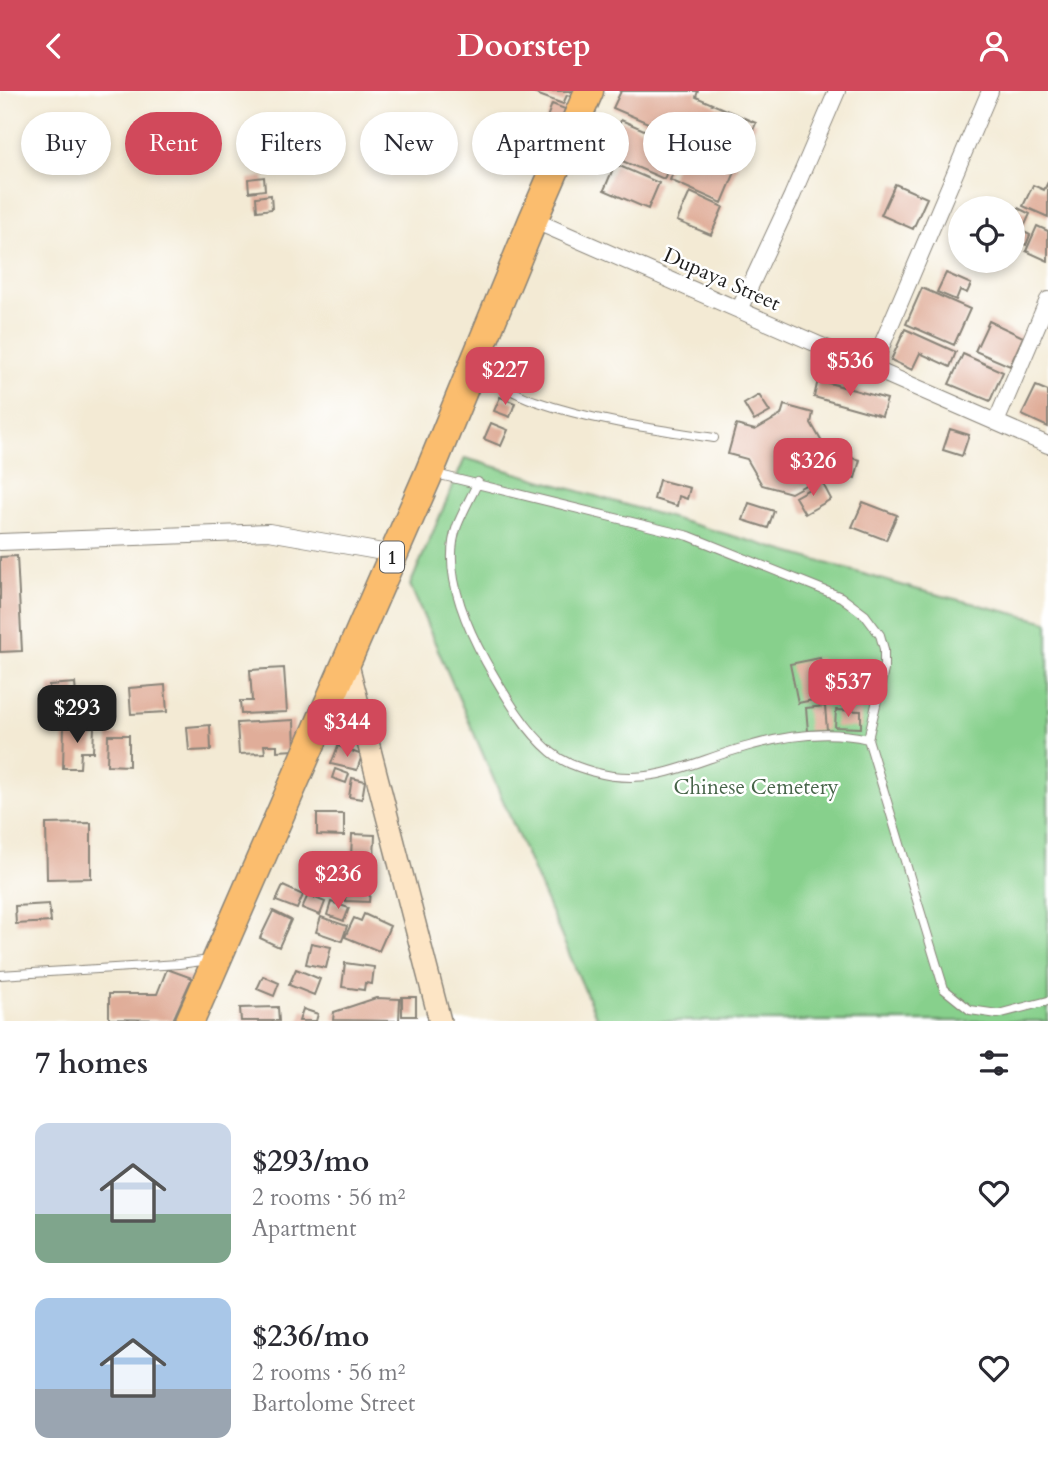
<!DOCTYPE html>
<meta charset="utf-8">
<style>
body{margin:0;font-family:Cardo,serif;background:#f2f2f3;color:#2b2b33;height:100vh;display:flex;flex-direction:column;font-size:26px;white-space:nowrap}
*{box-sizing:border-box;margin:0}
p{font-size:23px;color:#7c7c81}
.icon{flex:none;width:38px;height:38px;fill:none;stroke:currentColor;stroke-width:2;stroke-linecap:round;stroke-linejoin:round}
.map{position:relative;height:930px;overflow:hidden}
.details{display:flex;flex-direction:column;background:#fff;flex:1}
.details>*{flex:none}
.top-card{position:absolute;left:21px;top:21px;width:1006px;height:63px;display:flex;gap:14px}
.tools{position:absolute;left:948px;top:105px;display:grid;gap:14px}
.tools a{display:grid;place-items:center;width:77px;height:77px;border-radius:50%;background:#fff;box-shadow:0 4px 10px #0003;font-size:35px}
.price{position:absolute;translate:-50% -60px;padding:0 16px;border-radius:14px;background:#d1495b;color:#fff;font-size:23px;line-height:46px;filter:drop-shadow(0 2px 4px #0008)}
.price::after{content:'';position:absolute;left:50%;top:42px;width:21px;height:16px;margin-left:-10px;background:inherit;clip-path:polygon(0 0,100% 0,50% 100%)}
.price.active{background:#222;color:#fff}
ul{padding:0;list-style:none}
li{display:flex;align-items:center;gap:21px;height:175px;padding:0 35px}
li span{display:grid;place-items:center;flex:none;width:196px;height:140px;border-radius:14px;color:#555}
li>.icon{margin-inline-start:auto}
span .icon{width:84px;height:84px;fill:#fffc;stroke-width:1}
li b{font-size:30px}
h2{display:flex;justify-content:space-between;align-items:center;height:84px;padding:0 35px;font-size:30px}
.chip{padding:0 24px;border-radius:32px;background:#fff;box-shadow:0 4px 10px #0003;font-size:24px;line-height:63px}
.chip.active{background:#d1495b;color:#fff}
header{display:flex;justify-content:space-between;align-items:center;height:91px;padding:0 35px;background:#d1495b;color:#fff;font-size:32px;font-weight:800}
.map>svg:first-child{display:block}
</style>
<header><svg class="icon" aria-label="back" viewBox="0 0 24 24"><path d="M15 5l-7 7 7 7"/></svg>Doorstep<svg class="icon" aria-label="person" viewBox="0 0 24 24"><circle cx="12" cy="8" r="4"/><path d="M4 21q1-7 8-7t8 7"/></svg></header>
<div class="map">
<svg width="1048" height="930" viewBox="0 0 1048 930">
<rect width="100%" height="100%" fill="#fff"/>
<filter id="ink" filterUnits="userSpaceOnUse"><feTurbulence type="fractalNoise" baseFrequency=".0143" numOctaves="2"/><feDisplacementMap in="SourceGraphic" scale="14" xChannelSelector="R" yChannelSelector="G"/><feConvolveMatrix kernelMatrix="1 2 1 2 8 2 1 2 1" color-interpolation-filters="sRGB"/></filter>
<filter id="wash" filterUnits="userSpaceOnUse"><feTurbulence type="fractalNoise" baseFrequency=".00686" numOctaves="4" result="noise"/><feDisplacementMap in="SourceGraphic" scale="28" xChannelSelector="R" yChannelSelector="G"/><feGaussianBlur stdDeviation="1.57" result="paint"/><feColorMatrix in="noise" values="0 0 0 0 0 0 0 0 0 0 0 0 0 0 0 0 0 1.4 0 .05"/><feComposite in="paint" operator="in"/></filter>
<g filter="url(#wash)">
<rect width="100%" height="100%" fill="#f3ead4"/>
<path fill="#87d08c" stroke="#527654" stroke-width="2" d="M465,367l450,131 133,33v399h-450l-188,-436z"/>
<g id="blocks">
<path fill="#e0ad99" d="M528,0h44l-2,5 -3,-1 -4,9z
M621,0h77l-2,6 60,26 -17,39 -126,-54z
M552,13l13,5 -7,19 -13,-5z
M621,29l58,25 -15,34 -58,-25z
M708,61l30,13 -16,38 -52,-23 9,-22 22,9z
M615,73l44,19 -11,26 -44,-19z
M264,86l1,13 -16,2 -1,-13z
M1048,91v35l-25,-11 10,-21 11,5z
M895,93l32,14 -14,31 -32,-14z
M690,101l33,15 -12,28 -34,-14z
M271,104l1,14 -15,2 -1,-14z
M1018,117l12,6 -8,17 8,4 -4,10 -13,-6v-21z
M1037,135l11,5v30l-22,-10z
M946,182l25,11 -4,9 -7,-3 -4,10 -19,-8z
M922,197l48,21 -16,36 -48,-21z
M989,230l34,16 -13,29 -35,-15z
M905,238l51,23 -6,15 -30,-14 -8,17 -21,-10z
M963,263l40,18 -13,29 -41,-17z
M818,289l69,19 -5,17 -68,-19z
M1036,295l12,5v36l-26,-12z
M759,304l11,17 -16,9 -10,-17z
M500,306l15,6 -5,14 -16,-6z
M784,314l29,8 -2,10 15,26 -8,29 -27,15 -29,-8 -15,-26 -19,-5 8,-29 19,5 26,-15z
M491,332l17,7 -7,16 -17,-7z
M950,338l19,6 -7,21 -19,-6z
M843,365l17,4 -5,18 -17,-5z
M659,389l31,8 -3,11 -8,-3 -2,10 -23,-7z
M822,391l9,17 -26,15 -10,-17z
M863,411l34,13 -11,25 -34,-13z
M749,412l25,8 -6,17 -25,-8z
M17,465l5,95 -22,1v-95z
M820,567l8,39 -30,6 -8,-39z
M284,577l3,44 -46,2 -1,-13h12l-2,-31z
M75,592l3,37 -26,2 -3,-37z
M165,594l2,27 -36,2 -2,-26z
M825,615l2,24 -19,1 -2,-23z
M836,619l25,1v17l-26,-1z
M294,629l1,30 -18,1v-6h-13l1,8 -26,1 -2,-31z
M210,634l1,25 -22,1 -2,-24z
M64,636h30l-1,25h-12l-1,16h-17z
M108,644h21v31l-22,-1z
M338,655l24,9 -5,15 -26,-6z
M335,678l14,5 -3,9 -14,-5z
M352,687l13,3 -3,18 -13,-2z
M317,723h27v22l-27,-1z
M91,732v55l-44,1 -1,-55z
M352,743l23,1 -1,24 -23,-1z
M303,769l22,2 -1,25 -22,-2z
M283,795l20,9 -6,14 -21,-8z
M346,798l24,2 -1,11 -24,-1z
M308,804l17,7 -5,13 -18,-7z
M331,811l18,6 -5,13 -17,-6z
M49,813l2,18 -35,2 -1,-18z
M273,820l18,9 -12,27 -19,-9z
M364,823l26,12 -11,25 -34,-14 9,-19 7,3z
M321,826l26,9 -5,15 -26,-9z
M311,852l20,4 -5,21 -20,-4z
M345,872l29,4 -2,17 -7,-1 -1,7 -22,-3z
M167,878l25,9 -19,42 -64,-1v-25h48z
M296,878l24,10 -6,16 -25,-10z
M263,885l16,7 -5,13 -17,-7z
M402,906h14v19h-14z
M376,907l24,1 -1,22 -66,-1 1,-8z
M278,916l1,14h-38l-1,-13z
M303,918l15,5 -2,7h-17z"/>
</g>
</g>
<g filter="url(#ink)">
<use href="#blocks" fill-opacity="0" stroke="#888378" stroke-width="2"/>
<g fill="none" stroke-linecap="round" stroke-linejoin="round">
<g stroke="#888378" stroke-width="10">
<path id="lane" d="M477,282c19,9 38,21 58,28 58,20 119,28 179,37
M436,383l253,62 152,61 24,18 15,20 4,14v21l-16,69c-38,-9 -78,-4 -115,6 -58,14 -98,44 -159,27 -16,-5 -30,-9 -43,-20 -28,-24 -47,-59 -65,-90 -21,-38 -45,-92 -29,-136 6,-15 14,-29 21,-44
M868,648l76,250 26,21 28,4 50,-13
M0,884l179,-11 31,-4"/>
</g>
<g stroke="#888378" stroke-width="18">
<path id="street" d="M533,129l515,225
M739,219l53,-114 45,-105
M872,277l118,-277
M996,331l52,-122
M0,451l269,-10 125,22"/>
</g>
<g stroke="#888378" stroke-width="24">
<path id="secondary" d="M347,570l93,360"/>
</g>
<g stroke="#888378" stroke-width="31">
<path id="highway" d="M190,930l239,-548 104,-253 56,-129"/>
</g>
<use href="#lane" stroke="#fff" stroke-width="8"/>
<use href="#street" stroke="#fff" stroke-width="16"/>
<use href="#secondary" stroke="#fde5c5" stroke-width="21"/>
<use href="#highway" stroke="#fbbd6e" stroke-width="28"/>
</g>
</g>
<g text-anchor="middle" stroke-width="5" stroke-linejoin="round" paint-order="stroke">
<rect fill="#fff" stroke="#606060" stroke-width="2" x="380" y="450.5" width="24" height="31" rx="5"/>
<g font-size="19" font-weight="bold" fill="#1c1c1c">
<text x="392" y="473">1</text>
</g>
<g font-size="21" fill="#1c1c1c" stroke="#fff">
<text transform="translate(722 188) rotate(24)" y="7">Dupaya Street</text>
</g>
<g font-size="21" fill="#476449" stroke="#fff">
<text x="756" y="703">Chinese Cemetery</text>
</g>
</g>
</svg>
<div class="tools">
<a><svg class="icon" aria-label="locate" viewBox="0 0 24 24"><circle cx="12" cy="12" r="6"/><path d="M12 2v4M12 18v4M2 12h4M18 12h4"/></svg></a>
</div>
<b class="price" style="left:850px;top:307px">$536</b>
<b class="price" style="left:505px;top:316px">$227</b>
<b class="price" style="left:813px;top:407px">$326</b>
<b class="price" style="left:848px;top:628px">$537</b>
<b class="price active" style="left:77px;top:654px">$293</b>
<b class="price" style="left:347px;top:668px">$344</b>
<b class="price" style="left:338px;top:820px">$236</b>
<div class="top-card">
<a class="chip">Buy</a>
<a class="chip active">Rent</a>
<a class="chip">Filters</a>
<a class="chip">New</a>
<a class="chip">Apartment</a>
<a class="chip">House</a>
</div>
</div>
<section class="details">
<h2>7 homes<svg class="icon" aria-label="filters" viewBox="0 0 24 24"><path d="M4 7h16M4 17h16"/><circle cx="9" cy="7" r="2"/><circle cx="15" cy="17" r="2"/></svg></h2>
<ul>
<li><span style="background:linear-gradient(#c9d6e8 65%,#7fa58c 0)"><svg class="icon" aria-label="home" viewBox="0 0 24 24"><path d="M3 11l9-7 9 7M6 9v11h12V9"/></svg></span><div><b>$293/mo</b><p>2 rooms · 56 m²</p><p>Apartment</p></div><svg class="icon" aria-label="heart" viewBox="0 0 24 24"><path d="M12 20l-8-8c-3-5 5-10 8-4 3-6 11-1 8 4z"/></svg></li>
<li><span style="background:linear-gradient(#a9c7e8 65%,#9aa5b1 0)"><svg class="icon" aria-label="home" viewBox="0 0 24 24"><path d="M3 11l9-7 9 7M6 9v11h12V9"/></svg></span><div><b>$236/mo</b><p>2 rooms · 56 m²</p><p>Bartolome Street</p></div><svg class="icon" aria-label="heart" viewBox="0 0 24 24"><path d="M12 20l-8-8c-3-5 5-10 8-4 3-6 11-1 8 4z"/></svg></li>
</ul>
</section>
